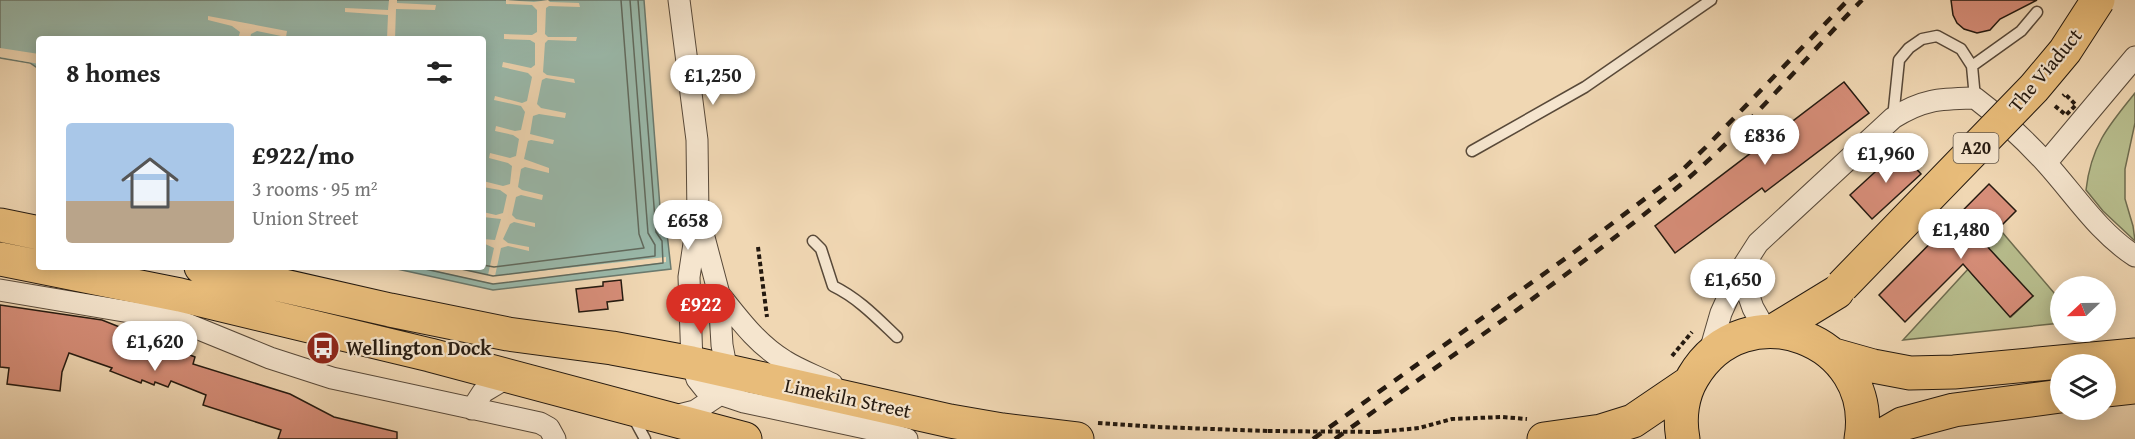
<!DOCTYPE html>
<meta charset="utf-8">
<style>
body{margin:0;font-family:"Gentium Book Plus",serif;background:#f6f6f6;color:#222;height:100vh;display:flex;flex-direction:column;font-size:22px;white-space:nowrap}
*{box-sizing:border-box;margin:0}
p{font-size:20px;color:#767676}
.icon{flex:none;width:33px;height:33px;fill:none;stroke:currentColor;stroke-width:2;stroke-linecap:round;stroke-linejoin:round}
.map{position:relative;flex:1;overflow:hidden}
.side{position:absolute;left:36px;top:36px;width:450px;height:234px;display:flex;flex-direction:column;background:#fff;border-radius:6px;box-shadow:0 3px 15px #0003}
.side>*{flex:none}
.needle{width:39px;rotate:248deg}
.tools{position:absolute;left:2050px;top:276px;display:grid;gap:12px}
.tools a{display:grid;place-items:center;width:66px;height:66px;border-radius:50%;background:#fff;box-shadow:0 3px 15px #0003;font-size:30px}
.price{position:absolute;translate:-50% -51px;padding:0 14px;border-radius:21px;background:#fff;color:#222;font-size:20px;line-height:39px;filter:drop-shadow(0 2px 3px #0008)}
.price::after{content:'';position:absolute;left:50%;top:36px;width:18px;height:14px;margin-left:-9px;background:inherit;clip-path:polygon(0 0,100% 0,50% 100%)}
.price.selected{background:#d93025;color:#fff}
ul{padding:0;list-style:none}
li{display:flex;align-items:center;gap:18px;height:150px;padding:0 30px}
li+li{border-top:2px solid #e0e0e0}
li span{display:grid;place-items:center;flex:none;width:168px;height:120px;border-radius:6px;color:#555}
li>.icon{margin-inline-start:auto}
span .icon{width:72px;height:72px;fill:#fffc;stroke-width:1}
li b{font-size:26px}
h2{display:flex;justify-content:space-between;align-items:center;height:72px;padding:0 30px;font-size:26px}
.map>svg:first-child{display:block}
</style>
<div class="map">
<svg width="2135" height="439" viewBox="0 0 2135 439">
<rect width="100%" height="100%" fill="#f0d7b3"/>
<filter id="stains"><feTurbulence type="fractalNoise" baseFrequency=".00333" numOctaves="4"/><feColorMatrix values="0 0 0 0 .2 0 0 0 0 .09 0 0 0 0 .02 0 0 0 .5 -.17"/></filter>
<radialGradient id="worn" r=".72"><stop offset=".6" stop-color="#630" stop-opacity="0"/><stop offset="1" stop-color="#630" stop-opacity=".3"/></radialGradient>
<path fill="#b8be8e" stroke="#6e6c4f" stroke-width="1.5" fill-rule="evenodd" d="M2135,93v30l-10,46v30l8,27 2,15 -32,-30 -17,-21c5,-44 22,-64 49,-97z
M2002,232l59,69v22l-158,17zM1972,274l61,22 -22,21z"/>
<path fill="#9abaac" stroke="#6b7a6e" stroke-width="1.5" d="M0,0h644l18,233h5l4,36 -178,21 -105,-23h95v-228h-444v30l-9,-6 -30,-5z"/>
<path fill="#f0d7b3" d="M389,0h8v3l39,2 -1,5 -39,-1 -1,30h-8l1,-24 -43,-3v-4l43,2z
M506,0l28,2 14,-2 2,2 29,1 1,4 -31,-1 -3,2 -1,26 3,3h29l-1,4 -28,-1 -3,3 -2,29 4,3 27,4 1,4 -29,-5 -4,2 -5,24 4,4 25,5 -1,5 -26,-4 -6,2 -3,18 24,6 -1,4 -22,-4 -3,1 -4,18 25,9v5l-24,-6 -4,2 -3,18 4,3 21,5 -1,5 -21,-5 -5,2 -4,18 4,4 19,4v4l-21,-5 -4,2 -7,15 5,4 21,4v4l-21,-5 -7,2 -6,28 171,-19v5l-172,22 -76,-17h32l38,8 6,-27 -11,-5v-4l12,1 6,-21 -18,-2v-5l13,3 7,-2 4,-18 -7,-5 -17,-3v-6l20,5 7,-2 2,-18 -4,-3 -19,-5 1,-5 20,5 6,-2 3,-17 -6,-4 -18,-4 1,-5 19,5 6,-1 4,-18 -4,-6 -27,-6 1,-4 27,7 5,-2 5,-24 -4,-4 -26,-6 1,-5 28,6 4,-3v-22l-5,-3 -26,-1v-5l28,1 5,-3v-22l-5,-5 -26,-1z
M208,16l79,15 -1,6 -29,-6 -6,3 -1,5h-12l2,-7 -8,-6 -24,-6z
M0,48l39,6v10l-39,-7z"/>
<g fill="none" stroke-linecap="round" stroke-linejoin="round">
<path stroke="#606a5e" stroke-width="1.5" d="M483,265l11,2 150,-19 -5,-14 -18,-234
M416,267l77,17 170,-21 -1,-22 -6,-9 -18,-232
M452,267l41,9 162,-20v-11l-7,-12 -18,-233"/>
</g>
<path fill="#d68d78" stroke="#251a10" stroke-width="1.5" d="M1951,0h86l-37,19 -10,11 -13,3 -13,-4 -7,-6 -4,-8z
M1844,82l25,31 -104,79 -3,-4 -87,65 -20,-27z
M1899,150l22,24 -49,45 -22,-24z
M1989,184l27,27 -32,32 49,53 -23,21 -47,-53 -58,58 -26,-27z
M621,280l2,20 -16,2 1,7 -29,3 -3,-23 27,-3v-4z
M0,305l102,15 93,37 -2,7 97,30 44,23 63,15v7h-119l3,-9 -78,-25 3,-10 -35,-14 -3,6 -13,-5 -1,3 -12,-5 -1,3 -31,-12 2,-3 -43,-15 -7,19 -2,19 -53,-7 2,-16 -9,-1z"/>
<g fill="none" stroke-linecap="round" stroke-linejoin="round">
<g stroke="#584939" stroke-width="13">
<path id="service" d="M1972,66l49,-35 16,-19
M1893,118l6,-58 10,-12 13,-9 15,-3 24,13 11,17 3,32
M1472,151l113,-64 126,-87
M813,241l8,8 12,37c25,12 44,32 64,51
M632,415l13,24"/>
</g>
<g stroke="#584939" stroke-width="23">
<path id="minor" d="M679,0l18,140 1,77 -9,60 3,86 5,16 8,10 39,13 140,30 23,7
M2046,163l89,-106
M1740,271l13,37 13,23
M0,290l177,30 93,38 62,20 208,45 9,5 6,11
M719,294c20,25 38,50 66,67 14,9 31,15 47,23
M1708,358l13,-45 19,-42 18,-28 135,-125c30,-19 46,-19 82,-20 25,19 50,42 71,65 29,32 52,69 89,93
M472,409l11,-17 27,-16
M671,417l24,-6 24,-16 8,-23 -5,-27 -3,-51 -18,-68"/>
</g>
<g stroke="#251a10" stroke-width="35">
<path id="trunk" d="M0,225l39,8
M0,259l180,36 250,60 315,84
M201,267l189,43 118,24 104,14 80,15 258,58 52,9 75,9
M1773,331l64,-39
M1834,355l39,11 37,7 44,-1 181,-17
M2106,390l29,-3
M1544,439l57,-8 32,-10 56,-38
M1683,439c-4,-21 -1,-44 10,-62 52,-88 185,-38 168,62
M1876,439l26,-15 52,-14 107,-14"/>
</g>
<path stroke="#251a10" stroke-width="4" stroke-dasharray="4.5 3" stroke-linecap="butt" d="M758,247l9,70
M1672,356l20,-24
M1098,423l59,4 111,4
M1377,432l42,-4 33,-9 50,-2 25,2"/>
<use href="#service" stroke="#f5e5ce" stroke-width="10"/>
<use href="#minor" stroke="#f5e5ce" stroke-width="21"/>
<use href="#trunk" stroke="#e8bc7a" stroke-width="33"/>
<path stroke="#251a10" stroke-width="4.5" stroke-dasharray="10 10" stroke-linecap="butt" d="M1313,439l260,-186 106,-80 27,-26 142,-147
M1335,439c117,-84 239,-165 350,-258 65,-55 118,-121 177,-181"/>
<g stroke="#251a10" stroke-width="35" stroke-linecap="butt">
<path id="trunk-bridge" d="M1842,286l192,-198 31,-37 33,-51"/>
</g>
<path stroke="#251a10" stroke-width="4" stroke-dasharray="4.5 3" stroke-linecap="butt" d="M2055,106l11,9 10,-10 -11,-11 -2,2
M1268,431l109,1"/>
<use href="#trunk-bridge" stroke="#e8bc7a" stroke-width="33"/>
</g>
<defs>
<g id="bus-disc" transform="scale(1.725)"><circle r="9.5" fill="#8f2418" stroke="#f5e5ce"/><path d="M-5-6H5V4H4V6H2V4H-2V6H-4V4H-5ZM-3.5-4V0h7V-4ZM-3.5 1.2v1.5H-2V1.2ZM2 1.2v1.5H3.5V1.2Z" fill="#fff"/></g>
</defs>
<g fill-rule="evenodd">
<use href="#bus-disc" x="323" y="348"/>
</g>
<g text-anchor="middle" stroke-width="4.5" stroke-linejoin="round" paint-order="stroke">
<rect fill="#f5e5ce" stroke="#635749" stroke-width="1.5" x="1953.5" y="133" width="45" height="30" rx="4.5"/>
<g font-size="18" font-weight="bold" fill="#251a10">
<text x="1976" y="154">A20</text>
</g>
<g font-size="20" fill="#251a10" stroke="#f5e5ce">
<text transform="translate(2045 70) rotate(-50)" y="7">The Viaduct</text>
<text transform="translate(848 398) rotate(12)" y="7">Limekiln Street</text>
</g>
<g font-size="20" font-weight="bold" fill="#251a10" stroke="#f5e5ce" text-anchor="start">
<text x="346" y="355">Wellington Dock</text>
</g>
</g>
<rect width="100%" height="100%" filter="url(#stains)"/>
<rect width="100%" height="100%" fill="url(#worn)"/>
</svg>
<div class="tools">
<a><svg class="needle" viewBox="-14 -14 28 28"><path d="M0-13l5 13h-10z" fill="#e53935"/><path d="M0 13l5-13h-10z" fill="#767676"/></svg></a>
<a><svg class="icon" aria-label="layers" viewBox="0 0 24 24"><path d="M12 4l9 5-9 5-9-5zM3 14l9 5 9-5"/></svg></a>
</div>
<b class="price" style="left:713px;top:106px">£1,250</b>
<b class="price" style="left:1765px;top:166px">£836</b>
<b class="price" style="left:1886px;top:184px">£1,960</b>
<b class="price" style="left:688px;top:251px">£658</b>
<b class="price" style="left:1961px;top:260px">£1,480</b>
<b class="price" style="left:1733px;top:310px">£1,650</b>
<b class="price selected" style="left:701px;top:335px">£922</b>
<b class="price" style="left:155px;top:372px">£1,620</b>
<section class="side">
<h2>8 homes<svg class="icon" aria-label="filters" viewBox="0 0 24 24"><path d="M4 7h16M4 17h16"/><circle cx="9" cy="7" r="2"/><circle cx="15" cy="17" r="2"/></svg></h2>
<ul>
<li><span style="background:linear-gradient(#a9c7e8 65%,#b9a48a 0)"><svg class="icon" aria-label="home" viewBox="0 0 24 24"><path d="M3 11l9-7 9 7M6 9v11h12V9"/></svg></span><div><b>£922/mo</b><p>3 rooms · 95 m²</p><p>Union Street</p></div></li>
</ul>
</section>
</div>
